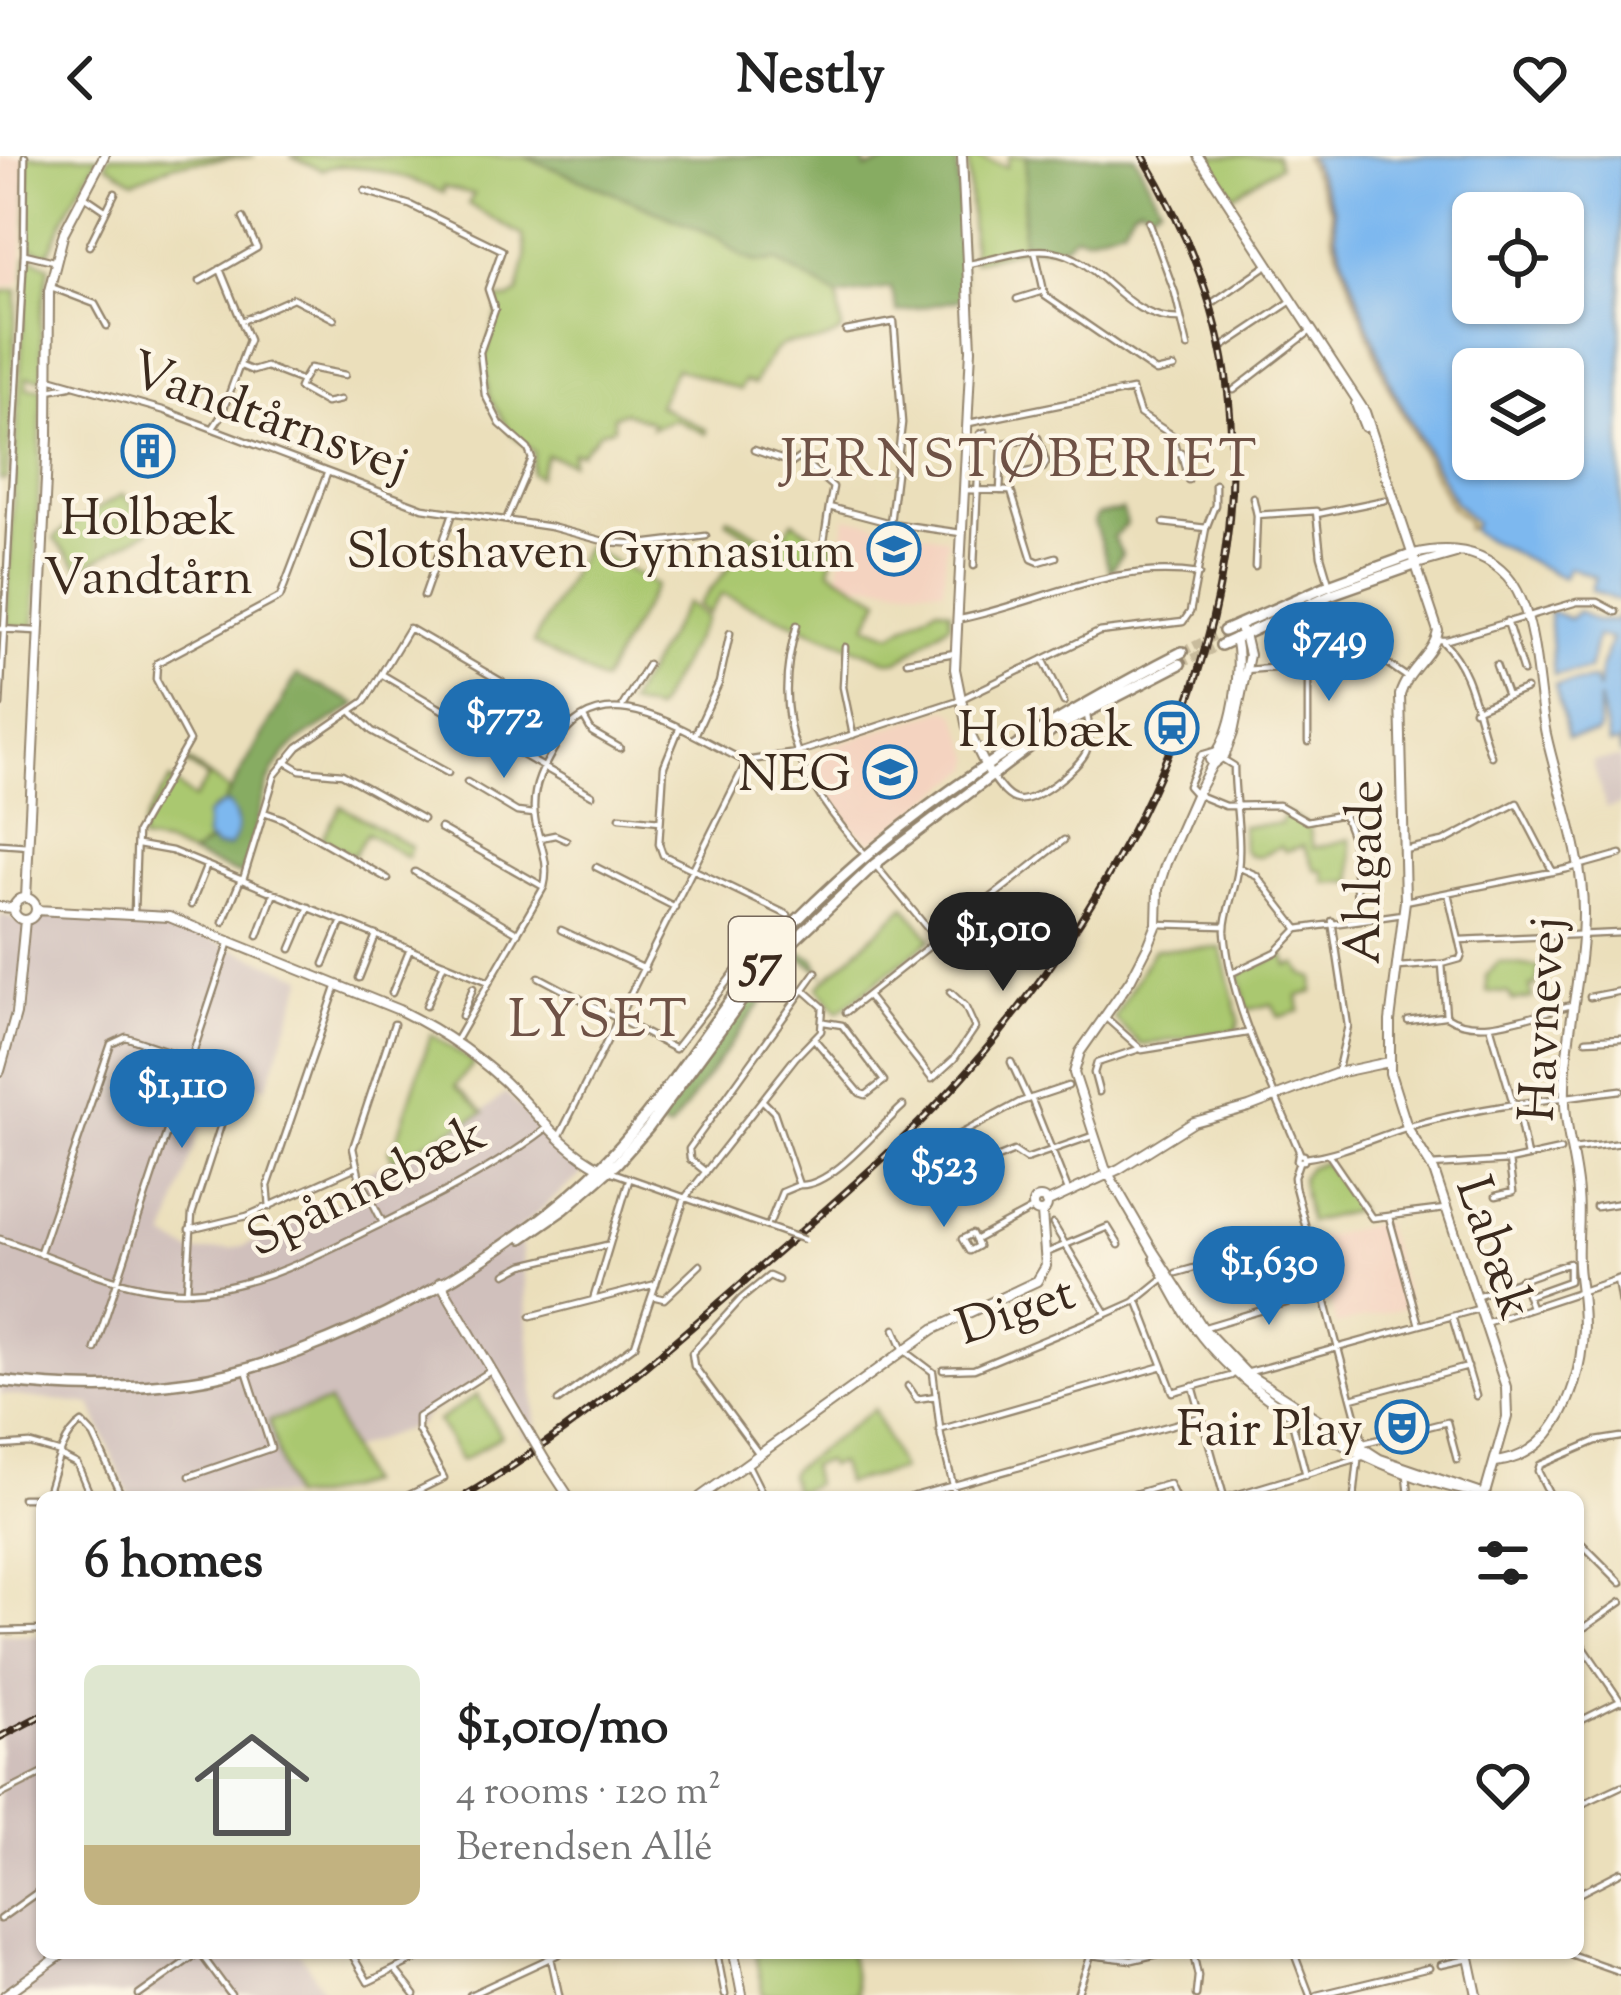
<!DOCTYPE html>
<meta charset="utf-8">
<style>
body{margin:0;font-family:"Sorts Mill Goudy",serif;background:#f6f6f6;color:#222;height:100vh;display:flex;flex-direction:column;font-size:45px;white-space:nowrap}
*{box-sizing:border-box;margin:0}
p{font-size:39px;color:#767676}
.icon{flex:none;width:66px;height:66px;fill:none;stroke:currentColor;stroke-width:2;stroke-linecap:round;stroke-linejoin:round}
.map{position:relative;flex:1;overflow:hidden}
.side{position:absolute;left:36px;top:1335px;width:1548px;height:468px;display:flex;flex-direction:column;background:#fff;border-radius:18px;box-shadow:0 3px 9px #0004}
.side>*{flex:none}
.fabs{position:absolute;left:1452px;top:36px;display:grid;gap:24px}
.fabs a{display:grid;place-items:center;width:132px;height:132px;border-radius:18px;background:#fff;box-shadow:0 3px 9px #0004;font-size:60px}
.price{position:absolute;translate:-50% -102px;padding:0 27px;border-radius:42px;background:#1f6fb2;color:#fff;font-size:39px;line-height:78px;filter:drop-shadow(0 3px 6px #0008)}
.price::after{content:'';position:absolute;left:50%;top:72px;width:36px;height:27px;margin-left:-18px;background:inherit;clip-path:polygon(0 0,100% 0,50% 100%)}
.price.current{background:#222;color:#fff}
ul{padding:0;list-style:none}
li{display:flex;align-items:center;gap:36px;height:300px;padding:0 48px}
li span{display:grid;place-items:center;flex:none;width:336px;height:240px;border-radius:18px;color:#555}
li>.icon{margin-inline-start:auto}
span .icon{width:144px;height:144px;fill:#fffc;stroke-width:1}
li b{font-size:51px}
h2{display:flex;justify-content:space-between;align-items:center;height:144px;padding:0 48px;font-size:51px}
header{display:flex;justify-content:space-between;align-items:center;height:156px;padding:0 48px;background:#fff;font-size:54px;font-weight:700}
.map>svg:first-child{display:block}
</style>
<header><svg class="icon" aria-label="back" viewBox="0 0 24 24"><path d="M15 5l-7 7 7 7"/></svg>Nestly<svg class="icon" aria-label="heart" viewBox="0 0 24 24"><path d="M12 20l-8-8c-3-5 5-10 8-4 3-6 11-1 8 4z"/></svg></header>
<div class="map">
<svg width="1621" height="1839" viewBox="0 0 1621 1839">
<rect width="100%" height="100%" fill="#fcf5e5"/>
<filter id="ink" filterUnits="userSpaceOnUse"><feTurbulence type="fractalNoise" baseFrequency=".00833" numOctaves="2"/><feDisplacementMap in="SourceGraphic" scale="24" xChannelSelector="R" yChannelSelector="G"/><feConvolveMatrix kernelMatrix="1 2 1 2 8 2 1 2 1" color-interpolation-filters="sRGB"/></filter>
<filter id="wash" filterUnits="userSpaceOnUse"><feTurbulence type="fractalNoise" baseFrequency=".004" numOctaves="4" result="noise"/><feDisplacementMap in="SourceGraphic" scale="48" xChannelSelector="R" yChannelSelector="G"/><feGaussianBlur stdDeviation="2.7" result="paint"/><feColorMatrix in="noise" values="0 0 0 0 0 0 0 0 0 0 0 0 0 0 0 0 0 1.4 0 .05"/><feComposite in="paint" operator="in"/></filter>
<g filter="url(#wash)">
<rect width="100%" height="100%" fill="#ebdfbb"/>
<path fill="#f4d3c0" d="M0,0h23l2,28 -4,95 -6,6 -15,2z
M845,361l102,21 -4,51 -85,-6 -19,-9z
M947,553l9,4 18,46 -2,9 -101,75 -17,-15 -30,-38 -15,-28 4,-10z
M1383,1066l27,85 -74,18 -23,-86z"/>
<path fill="#d0c0bc" d="M1621,602v46l-15,4 -14,-47z
M0,758l30,9 14,-8 121,6 139,56 -37,110 -50,-14 -51,165 27,15 49,-6 120,-56 1,-17 111,-56 32,-25 77,80 -63,55 17,205 -10,6 -36,-62h-5l-63,41 -2,6 -69,25 -23,-47 -60,19 21,76h-160l-39,-92 -91,-11z
M0,1478l42,2v317h258l27,42h-327z"/>
<path fill="#aac86f" stroke="#727946" stroke-width="3" d="M26,0h73l-27,45 -24,53 -20,-7z
M110,0h145l-80,8 -41,17 -28,-17z
M290,0h234l195,81c19,17 30,30 56,23l63,36 4,35c-42,31 -54,-18 -88,53l-10,-3 -4,9 -64,-22 -18,37 49,25 -1,4 -33,-15 -22,9 1,-6 -28,-10 -10,4v11l-14,5 -19,21 -8,-1 -2,11 -24,-8 -9,22 -7,-4 3,-21 -22,-18 -23,-37 -5,-37 15,-52 -3,-9h13l9,-6 8,-36 -3,-21 -55,-32 6,-10 -31,-7v6c-29,-13 -93,-37 -121,-23z
M972,0l35,11 2,-11h17c2,34 -6,58 -3,92l-50,13 -5,-102z
M1207,0h69l3,10 -46,29z
M27,100l22,10 -9,54 3,59 -16,-2v11h15l-8,239 -28,-1z
M17,134l-10,189 -7,1v-188z
M123,338l17,20 8,17 -68,38 -26,-30 9,-9z
M728,361l50,29 15,-25 31,23 10,-6 -4,32 50,29 -13,26 25,9 44,-27 14,3v13l-50,37 -12,1 -166,-67 -14,20 -10,-9 37,-45 4,1 14,-23 -27,-17z
M586,390l70,39 -54,97 -69,-39z
M687,446l19,16 -51,93 -27,-7z
M187,604l43,31 -7,13 -12,6 -5,28 3,4 -18,13 -24,-10 -26,-4c0,-22 17,-42 29,-61l24,19 14,-21 -19,-13 -6,1z
M341,650l70,41 -4,10 -40,-24 -14,23 -31,-18z
M1284,657l25,12 4,23 37,-9 3,42 -28,2 -2,-12 -7,-1 -13,-24 -18,5 -4,-5 -21,10 -11,-1 -6,-6 -1,-23 39,-2z
M905,750l26,33 -93,73 -20,-25z
M1221,792l18,72 -2,10 -96,15 -27,-27 40,-69z
M1284,799l4,11 9,-2 7,11 10,3 -1,14 -15,4 2,15 -21,6 -7,-13 -25,6 -8,-37z
M1499,806l40,5 -3,19h-6l2,12 -19,3 -5,-8 -21,-1 -1,-16z
M431,878l43,29 -19,23 29,27 -91,46 -4,-8 8,-12z
M1321,1007l5,1 32,46 -49,12 -8,-44 8,-11z
M477,1239l24,41 -40,25 -23,-40z
M329,1246l36,81 -51,14h-24l-21,-76z
M874,1253l27,61 -56,13 -6,-20 -11,3 -2,-5 -16,5 4,18 -19,9 -6,-18 3,-5z
M755,1797h95l7,42h-94z"/>
<path fill="#87ac62" stroke="#616b40" stroke-width="3" d="M524,0h339l3,13 40,-13h51l7,143 -67,13 -6,-24 -53,8 -62,-36c-27,7 -38,-6 -57,-23z
M1026,0h109l25,49 -10,5 -10,-5 -7,4 -10,17 -37,11 -11,-2 -11,10 -41,3c-3,-34 5,-58 3,-92z
M1122,354l5,14 -14,13 9,17 -12,18 -16,-50 3,-7z
M297,519l60,29c-20,15 -45,25 -64,42 -38,34 -31,86 -52,129l-50,-20 18,-13 7,5 13,-42 -6,-1z
M792,792l23,11 6,13 -22,-16 -48,60 -82,114 -11,-5 79,-111z"/>
<path fill="#eeda9e" stroke="#94825e" stroke-width="3" d="M1304,0h5l25,53 2,28 55,148 63,117 22,21 -3,4 -6,2v-8l-16,-14 -64,-123 -55,-148 -1,-26z"/>
<path fill="#7db8ef" stroke="#5c7186" stroke-width="3" fill-rule="evenodd" d="M1309,0h312v446l-30,-12 4,-13 -26,-10 -6,11 -88,-45 -3,-3 3,-7 -20,-21 -64,-117 -55,-148 -2,-28zM1473,57h90v90h-90zM1473,213h90v90h-90z
M1621,454v145l-2,-12 -10,1 -10,-46v32l-3,4 -28,3 -13,-52 39,-5 4,11 2,-19 11,-33 -14,-3 -8,34 -35,5 -5,-64 21,8 8,-8 18,10h20z
M223,648l6,1c11,14 11,29 0,42h-13l-10,-9v-23z"/>
</g>
<g filter="url(#ink)">
<g fill="none" stroke-linecap="round" stroke-linejoin="round">
<path stroke="#c8bb9c" stroke-width="9" stroke-dasharray="9 4.5" stroke-linecap="butt" d="M1182,496l42,-21
M1180,508l41,-19"/>
<g stroke="#93846c" stroke-width="9">
<path id="street" d="M365,35l45,14 92,45 -14,39 7,21 -15,42 5,43 15,29 28,25 4,10 -26,61
M83,39l22,15
M1149,66l26,71 13,54
M89,90l26,-53
M1035,95l10,45 111,76 18,-4
M25,98l29,7
M968,108c27,-4 56,-17 84,-13 51,7 69,69 129,68
M200,125l57,-33 -14,-30
M51,131l44,17 12,22
M1017,143l26,-8
M1212,147l57,-39
M242,165l51,-23 41,21
M846,175l48,-9 8,101 -12,100 71,10
M1224,190l69,-46
M241,210l12,5 13,-4 36,14 -3,7 27,15 14,-3
M49,222l117,33 257,97 128,19 56,15 34,2 65,-8
M302,225l8,-13 35,7
M49,234l21,-4
M1234,234l78,-60
M969,267l163,-33 8,24 32,21 5,18 4,-1 7,28
M213,272l8,-12 28,-76 -29,-71
M754,294l38,13 7,-5 34,29 -4,20 61,16
M964,334l47,1 21,68 7,3 17,-5
M1000,335l2,-44 2,-4 34,-5 8,24 -3,6 -24,6 -9,-7 -9,-1
M1253,341l4,18 -2,52
M1317,358l68,-14
M1257,359l59,-4 5,45 8,27
M1164,367l42,5
M824,385l5,-34
M974,410l6,-132 5,-2
M424,440l28,-80
M960,463c84,-17 149,-58 239,-45
M1507,465l16,51
M797,469c-29,96 4,156 67,228
M0,473l36,2
M1438,484h9l130,-38h20l19,10
M1443,486c30,29 33,75 48,114
M845,491l-2,40 10,48
M1043,503l21,43
M907,505l48,-8
M1496,509l11,31
M1308,513v73
M1245,514l137,-10 25,17
M383,519l92,54
M522,534l50,35
M1511,539l15,-6
M0,549l24,-452 1,-97
M623,549l25,-41
M1474,554l36,-15
M353,557l19,18 76,42
M584,562l8,14 28,16
M679,573l-15,37 -5,78 4,11 125,60
M695,579l24,-52 11,-50
M493,582l99,57
M1221,602l13,8c0,34 8,70 4,103 -2,21 -14,44 -13,63 6,77 46,151 75,221
M285,605l15,9 42,4 81,45
M991,619c7,9 15,23 27,25 17,3 62,-33 68,-48 5,-12 4,-24 1,-37
M467,626l50,30 17,2
M1196,639l-8,-9 13,-31 17,-5
M1198,639l27,11 54,-1 28,16 69,-13
M264,656l19,7 105,60
M1344,660l9,24 5,77
M620,661l40,4
M440,672l104,59
M540,682l15,-3 11,5
M0,688l29,2
M138,689l34,6 317,131
M1404,694l39,-8 74,-39 36,69
M876,710l61,74
M596,711l79,40
M1238,711l18,8 42,54
M415,716l103,61
M243,724l32,-105 23,-28 67,-46 44,-73 93,54
M1405,745l162,-32 54,-15
M191,749l16,-40
M134,756l3,-80 52,-91 -33,-62 1,-16 123,-66 47,-123
M1332,765l16,105 -11,47
M223,766l18,-43
M960,767l42,51 11,-11 27,-43
M1157,768l66,2
M1298,773l105,-15
M561,774l84,39
M258,780l16,-43
M1460,784l161,-7
M291,793l18,-42
M324,808l18,-43
M1399,811l42,-3
M1234,816l42,-20 22,-23
M539,821l136,72 83,-107
M359,822l17,-43
M392,837l18,-44
M868,841l64,82 22,-20 21,-31 -10,-22 -15,-14
M1590,841l31,-6
M426,850l18,-43
M846,856l218,-172
M462,860l11,-28
M1446,860l-4,-52 18,-5 2,-5 -14,-61
M1446,860c34,23 88,-3 126,-11
M1105,861l37,33 105,-17
M1408,865l36,-5
M1490,869l23,78
M456,884l88,-153c8,-31 -11,-52 -10,-81 0,-24 11,-41 22,-61 47,-78 131,-10 189,16l51,-8 163,-53 140,-68 84,-10 7,-10 16,-84 9,-23v-21
M815,884l45,53 6,2 18,-14 -42,-56 -18,-3
M1586,884l35,-2
M1011,906l17,37
M1099,936l-5,-19 3,-10 42,-14
M1031,942l38,95
M1516,947l11,53
M559,981l188,-376
M1573,993l48,-6
M1298,998l6,1v6h-7z
M1329,999l43,63 73,-9
M916,1002l104,-56 48,-16
M997,1002l17,-7 12,8 66,-23
M1306,1002c43,-6 81,-27 123,-37 64,-16 127,-22 192,-31
M1299,1006l-5,15 1,10 69,259
M1431,1010l78,-5 51,-11
M609,1015l159,56 14,-35 17,-7 -25,-73 -10,-10
M706,1016l-16,-13 -1,-10 127,-177
M799,1029c32,3 80,-58 104,-79
M1496,1040l17,-4 -4,-31
M270,1051l-2,-21 69,-201
M1596,1051l25,-4
M1389,1061l30,108
M383,1067l-24,-48 -6,-27 41,-124
M1053,1068l54,90
M189,1074l58,-14 109,-49
M0,1083c55,18 116,49 175,52 74,3 142,-36 206,-67 59,-29 115,-57 166,-96
M975,1084l3,6 -9,5 -7,-12 10,-5 3,6 58,-31
M40,1096l71,-208 15,-7 65,22
M1046,1097l62,-26 11,18
M1176,1117l132,-37
M506,1118l17,-9 84,-20
M1521,1123l10,28
M1617,1123l4,24
M187,1135l5,-77 37,-114
M652,1140l12,3 36,-34
M1476,1140l93,-33v18l-42,15
M1137,1143l36,93 58,-16 7,-6
M593,1144l36,-120
M531,1160l125,-32
M1452,1160l24,80
M1485,1167l136,-45
M1202,1172l121,-36
M895,1173l9,21 29,22 8,65 15,60
M95,1193l134,-405
M943,1214l31,-1 133,-55 27,-12 31,-25
M1246,1217l232,-64
M908,1230l9,13 19,-3
M1193,1230l31,111
M1352,1242l116,-31
M558,1245l77,-56 50,-147 110,-140 26,-27 2,-24 -19,-17
M1292,1265l14,54
M939,1274l224,-64
M1364,1287l83,-21 10,38
M0,1290l30,-2 31,9
M759,1298l-65,-88 -2,-13 49,-54 28,-23 9,4
M61,1300l16,8 14,33
M747,1307l17,34
M1407,1318l2,23
M190,1320l81,-28 -24,-75
M46,1341c8,-24 15,-60 36,-74l12,13 28,61
M405,1341l39,-19 -26,-48v-13l74,-47
M911,1341l290,-80
M1124,1341l45,-13 6,13
M1229,1341l133,-40
M1354,1341l4,-36
M1551,1341l-13,-26 2,-6 56,-24 25,-4
M22,1342h20
M1578,1384l43,43
M0,1475l42,-1
M1578,1476l43,-30
M1578,1483l43,63
M1578,1566l42,-21
M0,1639l42,-21
M1578,1650l43,-20
M1580,1737l41,-21
M0,1763l42,-30
M200,1797l31,42
M351,1797l17,29 60,-29
M717,1797l8,42
M1193,1797l5,23 -2,19
M1294,1797l16,42
M1567,1797l54,19
M551,1802l8,37
M1441,1809l28,-6
M396,1815l19,24
M139,1839l59,-42
M470,1839l91,-42
M1077,1839l14,-40 41,5 30,-7
M1317,1839l112,-27"/>
</g>
<g stroke="#93846c" stroke-width="12">
<path id="secondary" d="M962,0l9,193 -16,320 12,59 21,43
M1198,0l167,256 73,219c-4,24 -31,39 -38,64l5,206 -15,120v52l17,54 27,44 72,216 1,30 -23,80
M1356,248l9,23
M1414,398c34,-8 68,-5 93,22 31,35 29,112 39,158 13,59 37,117 37,178 0,64 -20,128 -18,191 1,31 11,60 13,91 3,27 -3,55 1,82 5,38 7,70 -5,108 -13,40 -35,73 -78,78
M1417,408l39,-11
M1237,469l7,9 5,21 -16,78 -8,21 -13,11 -16,30 -30,68 -8,26 -1,35 -8,20 -18,35 -51,73 -6,21 31,95 48,83 50,77 43,45 134,86 105,36
M1210,604c23,-19 33,-94 25,-122
M26,742l22,-461 1,-146 15,-59 40,-76
M14 753a11 11 0 1 1 22 0a11 11 0 1 1-22 0Z
M0,751l15,1
M36,754l133,7 230,93c45,22 82,47 117,83 27,28 49,57 85,75
M0,915l16,-57 9,-94
M1033 1049a7 7 0 1 1 14 0a7 7 0 1 1-14 0Z
M1046,1047l73,-34 75,-47 55,-15 88,-34 52,-11
M1155,1102c16,29 31,61 53,86 58,67 174,130 260,147
M440,1126l90,153
M546,1306l23,35
M700,1341l234,-168 103,-48 9,-15 -4,-53
M734,1797l8,42
M1468,1797l9,42
M5,1839l59,-42"/>
</g>
<g stroke="#93846c" stroke-width="14">
<path id="primary" d="M1224,475l105,-46 85,-31
M1221,489l111,-51 85,-30
M522,1082l42,-29 53,-46 31,-35 118,-161 109,-103 177,-134 128,-66
M0,1225c63,8 127,9 190,0 133,-19 329,-126 420,-224 69,-73 116,-164 186,-236 110,-112 247,-198 386,-269"/>
</g>
<use href="#street" stroke="#fff" stroke-width="4.5"/>
<use href="#secondary" stroke="#fff" stroke-width="8"/>
<use href="#primary" stroke="#fff" stroke-width="9"/>
<g stroke="#3b2a1e" stroke-width="8">
<path id="rail" d="M463,1341c108,-64 201,-145 294,-227 73,-64 147,-126 211,-199 161,-185 293,-443 258,-695 -11,-77 -44,-154 -83,-220
M0,1581l42,-22"/>
</g>
<use href="#rail" stroke="#fcf5e5" stroke-width="3" stroke-dasharray="9" stroke-linecap="butt"/>
<g stroke="#93846c" stroke-width="9" stroke-linecap="butt">
<path id="street-bridge" d="M768,1071l37,13"/>
</g>
<g stroke="#93846c" stroke-width="12" stroke-linecap="butt">
<path id="secondary-bridge" d="M530,1279l16,27"/>
</g>
<use href="#street-bridge" stroke="#fff" stroke-width="4.5"/>
<use href="#secondary-bridge" stroke="#fff" stroke-width="8"/>
</g>
</g>
<defs>
<g id="building-ring" transform="scale(2.7)"><circle r="9.5" fill="#fcf5e5" stroke="#1f6fb2" stroke-width="1.5"/><path d="M-4-6H4V6H1V3H-1V6H-4ZM-2.5-4.3h1.7v1.8h-1.7ZM.8-4.3h1.7v1.8H.8ZM-2.5-1h1.7V.8h-1.7ZM.8-1h1.7V.8H.8Z" fill="#1f6fb2"/></g>
<g id="university-ring" transform="scale(2.7)"><circle r="9.5" fill="#fcf5e5" stroke="#1f6fb2" stroke-width="1.5"/><path d="M0-5L7-2L0 1L-7-2ZM-4 1L0 2.5L4 1V4Q0 6-4 4Z" fill="#1f6fb2"/></g>
<g id="station-ring" transform="scale(2.7)"><circle r="9.5" fill="#fcf5e5" stroke="#1f6fb2" stroke-width="1.5"/><path d="M-3-6H3Q5-6 5-4V2Q5 4 3 4L4.5 6H3L1.5 4h-3L-3 6H-4.5L-3 4Q-5 4-5 2V-4Q-5-6-3-6ZM-3.5-4v3h7v-3ZM-3.5 1v1.5H-2V1ZM2 1v1.5H3.5V1Z" fill="#1f6fb2"/></g>
<g id="theatre-ring" transform="scale(2.7)"><circle r="9.5" fill="#fcf5e5" stroke="#1f6fb2" stroke-width="1.5"/><path d="M-5-5.5Q0-4 5-5.5V0Q5 5 0 6Q-5 5-5 0ZM-3.3-2.5H-1v1.5H-3.3ZM1-2.5H3.3v1.5H1ZM-2.8 1Q0 5.5 2.8 1Z" fill="#1f6fb2"/></g>
</defs>
<g fill-rule="evenodd">
<use href="#building-ring" x="148" y="295"/>
<use href="#university-ring" x="894" y="393"/>
<use href="#station-ring" x="1172" y="572"/>
<use href="#university-ring" x="890" y="616"/>
<use href="#theatre-ring" x="1402" y="1271"/>
</g>
<g text-anchor="middle" stroke-width="9" stroke-linejoin="round" paint-order="stroke">
<rect fill="#fcf5e5" stroke="#75675a" stroke-width="3" x="729" y="761" width="66" height="84" rx="9"/>
<g font-size="48" font-weight="bold" fill="#3b2a1e">
<text x="762" y="820">57</text>
</g>
<g font-size="51" fill="#3b2a1e" stroke="#fcf5e5">
<text transform="translate(270 259) rotate(20)" y="18">Vandtårnsvej</text>
<text transform="translate(1362 716) rotate(-89)" y="18">Ahlgade</text>
<text transform="translate(1540 863) rotate(-87)" y="18">Havnevej</text>
<text transform="translate(365 1028) rotate(-26)" y="18">Spånnebæk</text>
<text transform="translate(1497 1091) rotate(71)" y="18">Labæk</text>
<text transform="translate(1015 1152) rotate(-19)" y="18">Diget</text>
</g>
<g font-size="51" fill="#3b2a1e" stroke="#fcf5e5" text-anchor="end">
<text x="148" y="378" text-anchor="middle">Holbæk<tspan x="148" dy="59">Vandtårn</tspan></text>
<text x="855" y="411">Slotshaven Gynnasium</text>
<text x="1133" y="590">Holbæk</text>
<text x="851" y="634">NEG</text>
<text x="1363" y="1289">Fair Play</text>
</g>
<g font-size="54" letter-spacing="3" fill="#6f5246" stroke="#fcf5e5">
<text x="1020" y="320">JERNSTØBERIET</text>
<text x="599" y="880">LYSET</text>
</g>
</g>
</svg>
<div class="fabs">
<a><svg class="icon" aria-label="locate" viewBox="0 0 24 24"><circle cx="12" cy="12" r="6"/><path d="M12 2v4M12 18v4M2 12h4M18 12h4"/></svg></a>
<a><svg class="icon" aria-label="layers" viewBox="0 0 24 24"><path d="M12 4l9 5-9 5-9-5zM3 14l9 5 9-5"/></svg></a>
</div>
<b class="price" style="left:1329px;top:548px">$749</b>
<b class="price" style="left:504px;top:625px">$772</b>
<b class="price current" style="left:1003px;top:838px">$1,010</b>
<b class="price" style="left:182px;top:995px">$1,110</b>
<b class="price" style="left:944px;top:1074px">$523</b>
<b class="price" style="left:1269px;top:1172px">$1,630</b>
<section class="side">
<h2>6 homes<svg class="icon" aria-label="filters" viewBox="0 0 24 24"><path d="M4 7h16M4 17h16"/><circle cx="9" cy="7" r="2"/><circle cx="15" cy="17" r="2"/></svg></h2>
<ul>
<li><span style="background:linear-gradient(#dfe7d0 75%,#c2b280 0)"><svg class="icon" aria-label="home" viewBox="0 0 24 24"><path d="M3 11l9-7 9 7M6 9v11h12V9"/></svg></span><div><b>$1,010/mo</b><p>4 rooms · 120 m²</p><p>Berendsen Allé</p></div><svg class="icon" aria-label="heart" viewBox="0 0 24 24"><path d="M12 20l-8-8c-3-5 5-10 8-4 3-6 11-1 8 4z"/></svg></li>
</ul>
</section>
</div>
